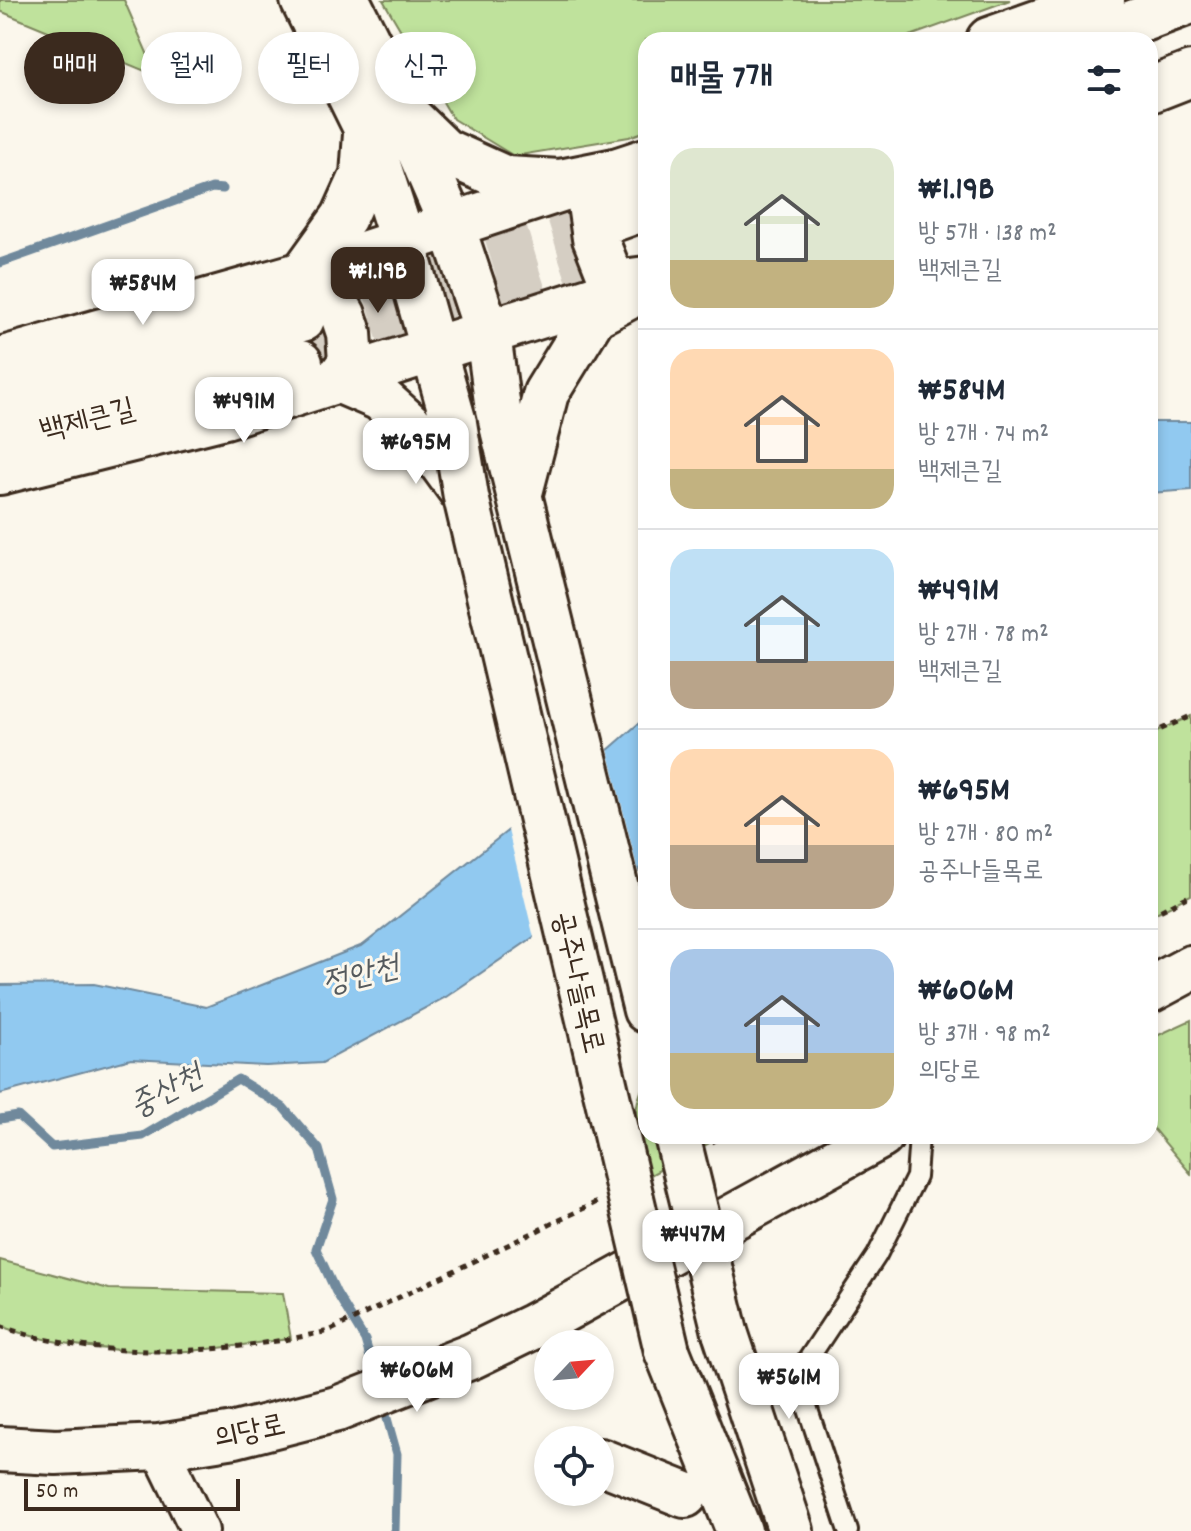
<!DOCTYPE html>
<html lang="ko">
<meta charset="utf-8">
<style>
body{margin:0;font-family:Dekko,"Poor Story",sans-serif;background:#f6f6f7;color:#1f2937;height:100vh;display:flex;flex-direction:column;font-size:30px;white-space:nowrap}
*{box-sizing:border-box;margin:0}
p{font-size:26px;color:#747a83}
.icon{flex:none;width:44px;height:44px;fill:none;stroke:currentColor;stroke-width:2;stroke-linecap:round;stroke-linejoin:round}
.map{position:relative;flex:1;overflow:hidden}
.sheet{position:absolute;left:638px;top:32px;width:520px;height:1112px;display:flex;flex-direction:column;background:#fff;border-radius:24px;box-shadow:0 4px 12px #0003}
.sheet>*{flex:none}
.banner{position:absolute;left:24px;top:32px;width:494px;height:72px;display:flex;gap:16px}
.needle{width:52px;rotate:64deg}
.tools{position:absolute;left:534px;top:1330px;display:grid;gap:16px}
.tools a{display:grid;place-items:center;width:80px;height:80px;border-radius:50%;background:#fff;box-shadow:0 4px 12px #0003;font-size:40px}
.scale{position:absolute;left:24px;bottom:20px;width:216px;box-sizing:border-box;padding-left:8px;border:4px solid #3b2a1e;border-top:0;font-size:22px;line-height:28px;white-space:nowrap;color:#3b2a1e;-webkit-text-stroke:6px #fbf7ec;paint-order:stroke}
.price{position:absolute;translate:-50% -68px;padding:0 18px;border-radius:16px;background:#fff;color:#222;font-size:26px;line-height:52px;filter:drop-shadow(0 2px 4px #0008)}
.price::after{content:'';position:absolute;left:50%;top:48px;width:24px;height:18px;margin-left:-12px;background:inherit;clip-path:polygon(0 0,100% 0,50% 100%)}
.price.current{background:#3b2a1e;color:#fff}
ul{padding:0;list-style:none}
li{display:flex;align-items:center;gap:24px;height:200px;padding:0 32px}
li+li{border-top:2px solid #e0e1e3}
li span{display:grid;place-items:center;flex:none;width:224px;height:160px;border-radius:24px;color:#555}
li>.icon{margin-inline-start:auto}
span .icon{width:96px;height:96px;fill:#fffc;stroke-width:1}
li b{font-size:34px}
h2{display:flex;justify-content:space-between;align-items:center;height:96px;padding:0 32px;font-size:34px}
.chip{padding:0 28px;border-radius:36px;background:#fff;box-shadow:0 4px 12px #0003;font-size:28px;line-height:72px}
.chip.current{background:#3b2a1e;color:#fff}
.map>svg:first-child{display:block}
</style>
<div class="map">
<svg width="1191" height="1531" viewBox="0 0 1191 1531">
<rect width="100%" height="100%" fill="#fbf7ec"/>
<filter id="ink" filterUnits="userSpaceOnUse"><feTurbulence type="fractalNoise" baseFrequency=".0125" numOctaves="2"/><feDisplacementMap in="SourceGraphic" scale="16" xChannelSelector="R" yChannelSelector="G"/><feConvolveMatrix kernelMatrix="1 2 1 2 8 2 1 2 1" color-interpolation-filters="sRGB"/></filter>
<g filter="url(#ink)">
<path fill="#bfe29c" stroke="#7d865d" stroke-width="2" d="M0,0h124l33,76 -157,-65z
M383,0h627l-111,40h-253v91l-17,6 -115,19 -61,-37z
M1191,716v179l-41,21v-182z
M1191,1020v154l-41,-49v-86z
M646,1081v55h76l-77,42c-9,-32 -17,-66 1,-97z
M0,1260l109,29 174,4 8,46c-42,4 -86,13 -128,13 -55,-1 -112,-7 -163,-26z"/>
<path fill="#91c9f0" stroke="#6f899c" stroke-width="2" d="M1150,422h41v68l-41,3z
M646,717v145l-8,9 -78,48 -114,78 -124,66 -56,3 -135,-7 -131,35v-109l94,-1 112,23 157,-62 228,-180z"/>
<path fill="#fbf7ec" d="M607,745l32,130 -77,47 -27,20 -28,-116z"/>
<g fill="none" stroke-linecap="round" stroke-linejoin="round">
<path stroke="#6f899c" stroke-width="9" d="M0,263l212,-75 11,1
M0,1119l18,-3 34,31 91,-11 95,-57 45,28 36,42 14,50 -17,50 20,43 29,48 12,42
M383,1404l14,50 -2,77"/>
<path stroke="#d5cec3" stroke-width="44" stroke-dasharray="44 22" stroke-linecap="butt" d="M302,319l176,-59 138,-42
M314,359l313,-104"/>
<g stroke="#3b2a1e" stroke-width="24">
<path id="lane" d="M848,1531l-51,-155 80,-121 39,-78 3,-41"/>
</g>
<g stroke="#3b2a1e" stroke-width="42">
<path id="street" d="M159,1447l41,84"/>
</g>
<g stroke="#3b2a1e" stroke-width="50">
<path id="secondary" d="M989,40l113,-40
M1087,40l104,-39
M1150,90l41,-16
M625,169l-27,23 -8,12 5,34 15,38 13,6 23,-3
M616,218l30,-11
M452,226l36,108 10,75 148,601
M403,242l51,181
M303,274l27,19 13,22 6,18 2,29 -13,18 42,18 40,36 46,63
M0,360l303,-86 343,-113
M0,399l302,-80
M0,440l300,-77
M0,472l225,-56 421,-134
M521,489l25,-96 48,-78 32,-17
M1150,990l41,-22
M725,1332l66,199
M667,1351l72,180
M0,1449l56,3 103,-5 76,-12 102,-26 135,-53 62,-30 347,-190
M600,1461l85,34"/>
</g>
<g stroke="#3b2a1e" stroke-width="50">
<path id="highway" d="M303,0l63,128 37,114
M347,0l55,110 50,116
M412,120l32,31 62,28 54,3 65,-13
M303,274l41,-57 19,-42 3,-41"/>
</g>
<path stroke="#3b2a1e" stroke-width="5" stroke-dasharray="6 6" stroke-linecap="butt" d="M1150,734l41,-18
M1150,916l41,-21
M712,1142l10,-6
M0,1326c102,37 225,28 329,5l268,-129"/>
<use href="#lane" stroke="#fbf7ec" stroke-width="18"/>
<use href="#street" stroke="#fbf7ec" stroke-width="36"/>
<use href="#secondary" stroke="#fbf7ec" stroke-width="44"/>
<use href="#highway" stroke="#fbf7ec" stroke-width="44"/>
<g stroke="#3b2a1e" stroke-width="50" stroke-linecap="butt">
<path id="secondary-bridge" d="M454,423l12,74 201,854
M677,1136l48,196"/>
</g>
<use href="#secondary-bridge" stroke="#fbf7ec" stroke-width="44"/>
</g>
</g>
<g text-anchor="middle" stroke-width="6" stroke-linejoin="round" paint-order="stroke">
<g font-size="30" fill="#3b2a1e" stroke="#fbf7ec">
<text transform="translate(87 418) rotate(-14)" y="10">백제큰길</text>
<text transform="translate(580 982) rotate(77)" y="10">공주나들목로</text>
<text transform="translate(249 1430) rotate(-12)" y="10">의당로</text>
</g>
<g font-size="32" font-style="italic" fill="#555a5d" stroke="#fbf7ec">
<text transform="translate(360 973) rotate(-14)" y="11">정안천</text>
<text transform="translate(165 1089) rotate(-28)" y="11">중산천</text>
</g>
</g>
</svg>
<div class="tools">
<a><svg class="needle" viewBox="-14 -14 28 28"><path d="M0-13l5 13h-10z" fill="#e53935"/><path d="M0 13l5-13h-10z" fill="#747a83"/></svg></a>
<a><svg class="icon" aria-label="locate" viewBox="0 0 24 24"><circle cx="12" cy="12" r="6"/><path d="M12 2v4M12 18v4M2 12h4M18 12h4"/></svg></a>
</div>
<div class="scale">50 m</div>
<b class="price current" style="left:378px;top:315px">₩1.19B</b>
<b class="price" style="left:143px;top:327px">₩584M</b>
<b class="price" style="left:244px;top:445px">₩491M</b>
<b class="price" style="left:416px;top:486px">₩695M</b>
<b class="price" style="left:693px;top:1278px">₩447M</b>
<b class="price" style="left:417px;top:1414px">₩606M</b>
<b class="price" style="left:789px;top:1421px">₩561M</b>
<div class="banner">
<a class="chip current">매매</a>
<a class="chip">월세</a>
<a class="chip">필터</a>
<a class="chip">신규</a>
</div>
<section class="sheet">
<h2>매물 7개<svg class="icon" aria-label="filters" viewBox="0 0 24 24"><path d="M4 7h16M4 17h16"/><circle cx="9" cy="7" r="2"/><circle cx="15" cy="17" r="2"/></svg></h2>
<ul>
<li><span style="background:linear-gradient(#dfe7d0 70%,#c2b280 0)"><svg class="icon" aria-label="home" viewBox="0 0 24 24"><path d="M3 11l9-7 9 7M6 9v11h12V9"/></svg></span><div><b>₩1.19B</b><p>방 5개 · 138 m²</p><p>백제큰길</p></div></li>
<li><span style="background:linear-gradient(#ffd9b3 75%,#c2b280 0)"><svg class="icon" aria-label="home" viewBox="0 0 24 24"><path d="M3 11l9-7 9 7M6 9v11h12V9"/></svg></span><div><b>₩584M</b><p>방 2개 · 74 m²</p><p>백제큰길</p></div></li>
<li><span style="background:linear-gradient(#bfe0f5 70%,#b9a48a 0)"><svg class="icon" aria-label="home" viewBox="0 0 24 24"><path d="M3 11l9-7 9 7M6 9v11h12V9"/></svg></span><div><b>₩491M</b><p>방 2개 · 78 m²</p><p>백제큰길</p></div></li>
<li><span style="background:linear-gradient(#ffd9b3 60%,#b9a48a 0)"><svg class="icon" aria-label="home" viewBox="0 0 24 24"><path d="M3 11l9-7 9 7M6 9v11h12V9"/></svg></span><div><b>₩695M</b><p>방 2개 · 80 m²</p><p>공주나들목로</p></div></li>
<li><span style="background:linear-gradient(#a9c7e8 65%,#c2b280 0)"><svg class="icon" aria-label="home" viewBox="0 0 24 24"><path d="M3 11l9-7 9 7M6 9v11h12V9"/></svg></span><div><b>₩606M</b><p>방 3개 · 98 m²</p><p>의당로</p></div></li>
</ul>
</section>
</div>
